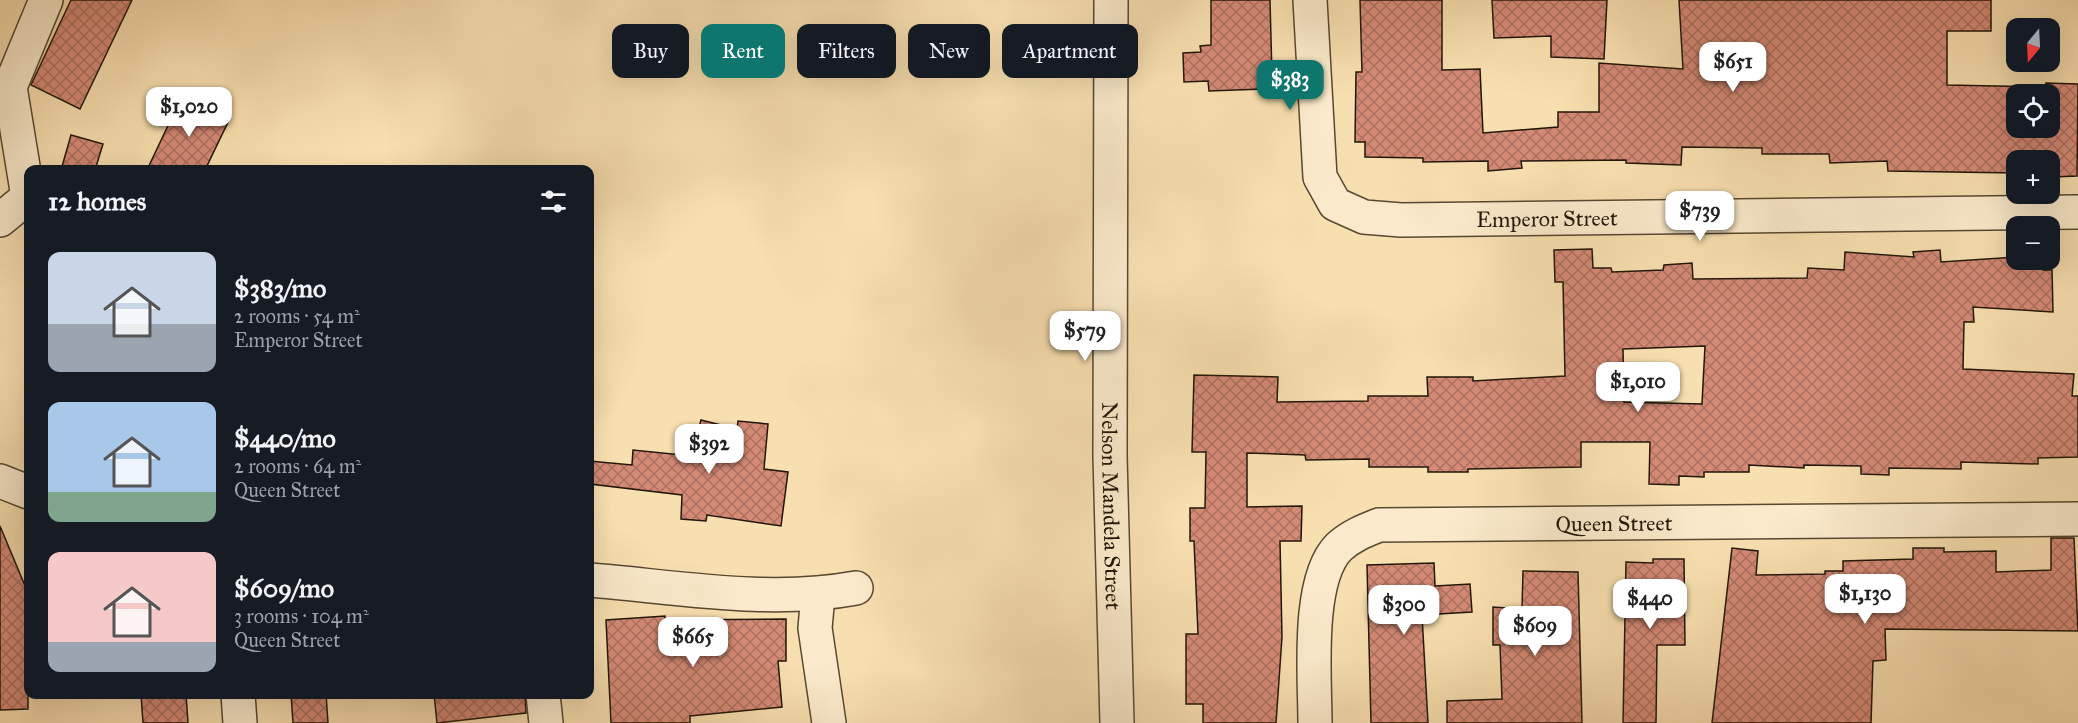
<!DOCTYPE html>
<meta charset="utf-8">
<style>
body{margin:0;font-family:"IM FELL Great Primer",serif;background:#20242c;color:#f1f3f6;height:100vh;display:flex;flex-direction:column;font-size:22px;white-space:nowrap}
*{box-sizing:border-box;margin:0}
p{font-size:20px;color:#9ea1a6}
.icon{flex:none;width:33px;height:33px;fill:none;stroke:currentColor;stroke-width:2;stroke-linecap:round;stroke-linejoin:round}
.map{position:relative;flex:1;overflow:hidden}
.drawer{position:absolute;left:24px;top:165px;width:570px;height:534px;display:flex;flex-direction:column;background:#171b24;border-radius:12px;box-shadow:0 6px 24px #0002}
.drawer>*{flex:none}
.guide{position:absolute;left:612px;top:24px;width:570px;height:54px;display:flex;gap:12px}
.needle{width:39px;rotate:198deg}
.controls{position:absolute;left:2006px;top:18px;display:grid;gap:12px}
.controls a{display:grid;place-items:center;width:54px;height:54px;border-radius:12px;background:#171b24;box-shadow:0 6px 24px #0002;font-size:30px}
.price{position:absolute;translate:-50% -51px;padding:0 14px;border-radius:12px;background:#fff;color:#222;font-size:20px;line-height:39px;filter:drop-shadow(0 2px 3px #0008)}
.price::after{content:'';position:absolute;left:50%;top:36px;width:18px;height:14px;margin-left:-9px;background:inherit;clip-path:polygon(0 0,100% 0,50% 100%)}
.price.on{background:#0f766e;color:#fff}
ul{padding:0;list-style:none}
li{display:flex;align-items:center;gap:18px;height:150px;padding:0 24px}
li span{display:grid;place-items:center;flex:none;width:168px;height:120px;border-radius:12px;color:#555}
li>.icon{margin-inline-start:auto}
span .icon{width:72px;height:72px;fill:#fffc;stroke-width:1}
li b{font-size:26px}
h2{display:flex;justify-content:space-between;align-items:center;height:72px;padding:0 24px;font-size:26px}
.pill{padding:0 21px;border-radius:12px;background:#171b24;box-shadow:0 6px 24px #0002;font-size:21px;line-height:54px}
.pill.on{background:#0f766e;color:#fff}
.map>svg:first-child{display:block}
</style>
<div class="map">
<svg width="2078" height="723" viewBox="0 0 2078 723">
<defs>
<pattern id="building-cross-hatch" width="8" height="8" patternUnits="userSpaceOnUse" patternTransform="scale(1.5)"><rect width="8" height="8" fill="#d58a76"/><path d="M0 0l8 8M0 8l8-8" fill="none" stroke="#ac705f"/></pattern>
</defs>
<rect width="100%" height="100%" fill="#f8dfaf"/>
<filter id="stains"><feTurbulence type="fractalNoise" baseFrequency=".00333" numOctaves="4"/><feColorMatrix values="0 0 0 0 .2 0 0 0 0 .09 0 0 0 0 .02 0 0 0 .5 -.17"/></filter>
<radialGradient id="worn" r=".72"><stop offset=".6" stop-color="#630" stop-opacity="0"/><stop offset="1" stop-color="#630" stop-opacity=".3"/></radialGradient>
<path fill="url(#building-cross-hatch)" stroke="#211609" stroke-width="1.5" fill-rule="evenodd" d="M71,0h61l-52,109 -49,-24z
M1211,0h59l2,76h-9v13l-54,2 -1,-10 -24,1 -1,-29 18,-1 -1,-6 11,-1z
M1360,0h82v70l38,-1 3,64 75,-6v-15h41v-49l84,6 -4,-69h312v31h-44v54l98,2 1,-4 32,1 -1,92 -25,1v-3h-3v-14h-33v13l-128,-2 -1,-10 -57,2 -1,-9h-67v-6l-80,-1 -1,18 -55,-2v-3l-105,1 1,7 -34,3v-10l-65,1v-4l-58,-1v-15h-10l1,-70h6zM2016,94h33v34h-33z
M1492,0h115l-3,59 -53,-2v-21l-57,2z
M182,96l48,22 -25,52h-58z
M71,135l32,9 -8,26h-34z
M1592,249l1,19h18l1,4 51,-2 1,-5 28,-2 1,16 114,-1 1,-10 36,2 1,-18 69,5 -1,-5 27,-2 1,12 75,-5v3h26l1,10h9l1,42 -80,-5 1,15h-10l-1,47 111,5 -2,22h6v61l-40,1v6l-77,-2v7l-72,-1v7l-28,-1v-8l-57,-1v3l-55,-3v7h-45v5l-25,-1v9l-30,-1 1,-42h-69v25l-113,2v3h-40v-5h-59v-8l-63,1 -1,-5 -58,-2v54l55,-1 -1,35h-21l2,96 -6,86h-73v-19h-17v-70h12l-4,-93h-4v-33h15l1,-56h-14l2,-77 84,2 -1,25 91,-1v-5h60l-1,-19h46v4l92,-5 -2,-94h-8l-1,-32zM1705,346l-3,58 -78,-2 -1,-53z
M701,420l36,9 1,-8 30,3 -4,45 24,3 -7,54 -74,-11 -1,6 -25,-2 1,-24 -92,-11v-23l42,4 1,-15 59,6z
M0,526l28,67v116l-28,1z
M2051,538h23l4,93 -193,-2 1,31 -13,1 -2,62h-159l20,-175 26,3 -2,24 69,-1v-3h18v-10l70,-2v-11h31v4l52,-1v21l55,-2z
M1653,559h31l1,86h-28l-1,78h-33l3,-161 27,1z
M1434,563l1,23 35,-2 2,28 -50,3 6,108h-57l-4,-158z
M1523,571l55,1 4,151h-135v-22l55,-2 -2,-54h-7v-38l29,2z
M665,616v4l121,-1v42h-8l4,46 -92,9v7h-79l-5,-103z
M141,694h45l2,29h-45z
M291,694h35l2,29h-35z
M434,694h91l1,19 -89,10z"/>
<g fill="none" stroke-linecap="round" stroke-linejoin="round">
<g stroke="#574832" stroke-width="36">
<g id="minor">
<path id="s1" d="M1111,0l-1,456 7,267"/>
<path id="s2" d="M1310,0l10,177 15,27 29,13 37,3 677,-8"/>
<path d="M0,220l28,-23 -18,-110 36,-87"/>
<path d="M0,481l28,11"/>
<path d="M590,580c87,7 179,24 266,8"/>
<path d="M818,595l-3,33 14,95"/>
<path d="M238,694l2,29"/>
<path d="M543,694l3,29"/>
<path id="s3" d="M1315,723c0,-45 -9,-143 24,-176 12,-11 25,-16 40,-22l699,-6"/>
</g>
</g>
<use href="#minor" stroke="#faeacb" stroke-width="33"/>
</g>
<g text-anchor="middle" stroke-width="6" stroke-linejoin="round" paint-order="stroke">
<g font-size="22" fill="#211609" stroke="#faeacb">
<text dy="8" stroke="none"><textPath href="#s2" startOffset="423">Emperor Street</textPath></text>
<text dy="8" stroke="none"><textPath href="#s1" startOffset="506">Nelson Mandela Street</textPath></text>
<text dy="8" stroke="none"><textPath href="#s3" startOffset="462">Queen Street</textPath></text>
</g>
</g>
<rect width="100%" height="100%" filter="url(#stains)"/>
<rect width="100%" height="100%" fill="url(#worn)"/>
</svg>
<div class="controls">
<a><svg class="needle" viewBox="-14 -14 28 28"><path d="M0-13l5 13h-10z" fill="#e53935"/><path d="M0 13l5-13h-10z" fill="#9ea1a6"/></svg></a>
<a><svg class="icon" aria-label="locate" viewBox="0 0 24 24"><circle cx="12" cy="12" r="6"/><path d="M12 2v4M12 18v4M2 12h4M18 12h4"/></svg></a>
<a>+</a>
<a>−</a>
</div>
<b class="price" style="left:1733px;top:93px">$651</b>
<b class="price on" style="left:1290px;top:111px">$383</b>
<b class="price" style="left:189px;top:138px">$1,020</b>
<b class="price" style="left:1700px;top:242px">$739</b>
<b class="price" style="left:1085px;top:362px">$579</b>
<b class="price" style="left:1638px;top:413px">$1,010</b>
<b class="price" style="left:709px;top:475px">$392</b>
<b class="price" style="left:1865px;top:625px">$1,130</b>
<b class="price" style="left:1650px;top:630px">$440</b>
<b class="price" style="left:1404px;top:636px">$300</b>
<b class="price" style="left:1535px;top:657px">$609</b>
<b class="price" style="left:693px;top:668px">$665</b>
<div class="guide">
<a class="pill">Buy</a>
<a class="pill on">Rent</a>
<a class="pill">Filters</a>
<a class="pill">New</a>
<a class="pill">Apartment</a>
</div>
<section class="drawer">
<h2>12 homes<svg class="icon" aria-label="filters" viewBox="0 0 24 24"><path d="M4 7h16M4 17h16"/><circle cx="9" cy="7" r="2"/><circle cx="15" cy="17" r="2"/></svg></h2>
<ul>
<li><span style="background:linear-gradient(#c9d6e8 60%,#9aa5b1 0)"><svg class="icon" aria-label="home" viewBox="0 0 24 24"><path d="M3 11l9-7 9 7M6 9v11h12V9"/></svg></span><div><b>$383/mo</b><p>2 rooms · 54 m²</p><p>Emperor Street</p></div></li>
<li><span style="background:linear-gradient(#a9c7e8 75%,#7fa58c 0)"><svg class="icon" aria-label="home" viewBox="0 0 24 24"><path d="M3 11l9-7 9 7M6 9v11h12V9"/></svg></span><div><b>$440/mo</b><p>2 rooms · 64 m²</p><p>Queen Street</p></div></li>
<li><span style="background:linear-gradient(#f6c9c9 75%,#9aa5b1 0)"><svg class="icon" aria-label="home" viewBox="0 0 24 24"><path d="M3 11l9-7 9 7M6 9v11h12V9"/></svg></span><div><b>$609/mo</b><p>3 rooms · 104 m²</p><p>Queen Street</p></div></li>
</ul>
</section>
</div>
